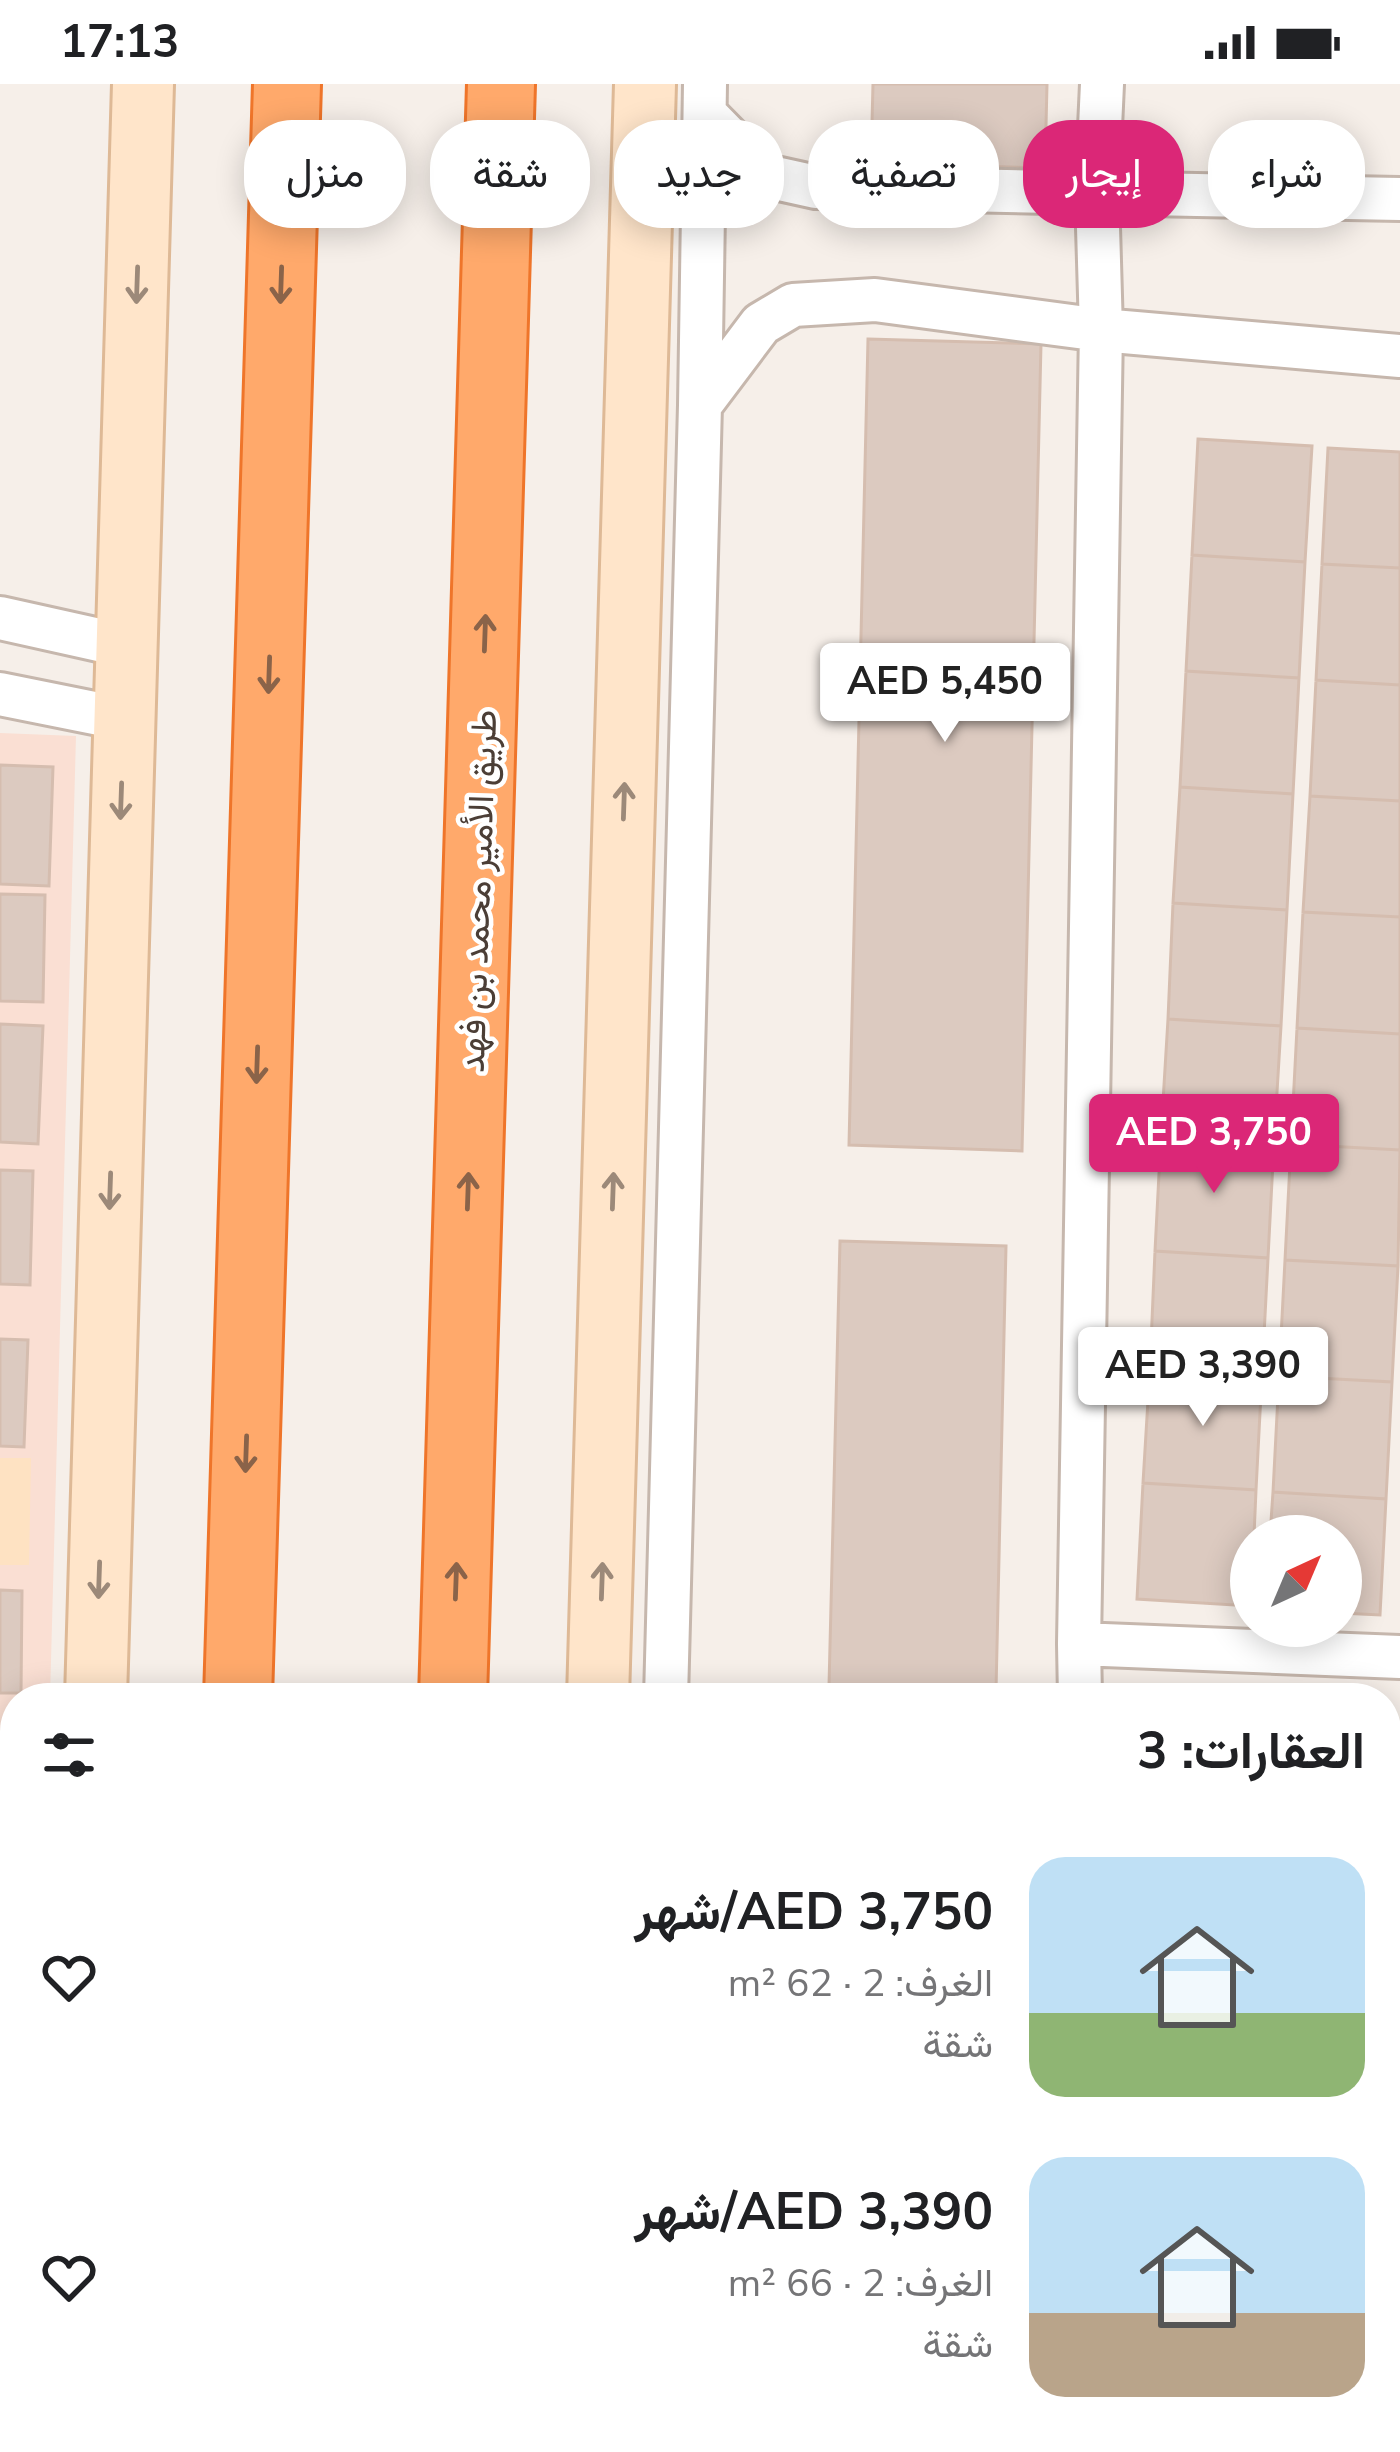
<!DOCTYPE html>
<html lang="ar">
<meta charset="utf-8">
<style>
body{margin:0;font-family:"Nunito Sans",Vazirmatn,sans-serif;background:#f2f2f2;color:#202124;direction:rtl;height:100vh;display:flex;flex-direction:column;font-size:45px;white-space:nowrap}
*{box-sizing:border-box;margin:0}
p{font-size:39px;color:#757577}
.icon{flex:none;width:66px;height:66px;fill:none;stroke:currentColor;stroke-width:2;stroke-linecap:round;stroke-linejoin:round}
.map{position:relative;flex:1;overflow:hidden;direction:ltr}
.panel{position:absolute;left:0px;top:1599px;width:1401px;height:771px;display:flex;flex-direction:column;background:#fff;border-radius:48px 48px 0 0;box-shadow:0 6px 30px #0003;direction:rtl}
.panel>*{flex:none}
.guide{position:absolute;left:36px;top:36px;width:1329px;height:108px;direction:rtl;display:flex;gap:24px}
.needle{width:78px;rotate:44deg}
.fabs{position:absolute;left:1230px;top:1431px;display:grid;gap:24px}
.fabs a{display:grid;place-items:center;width:132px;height:132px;border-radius:50%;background:#fff;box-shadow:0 6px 30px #0003;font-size:60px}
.price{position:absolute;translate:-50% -102px;padding:0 27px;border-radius:12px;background:#fff;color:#222;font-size:39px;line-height:78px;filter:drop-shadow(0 3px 6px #0008)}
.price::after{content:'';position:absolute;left:50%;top:72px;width:36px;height:27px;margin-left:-18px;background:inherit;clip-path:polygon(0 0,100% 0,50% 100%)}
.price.selected{background:#db2777;color:#fff}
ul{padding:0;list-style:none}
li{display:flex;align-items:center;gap:36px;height:300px;padding:0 36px}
li span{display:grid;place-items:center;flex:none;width:336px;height:240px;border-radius:36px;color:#555}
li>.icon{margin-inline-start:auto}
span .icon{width:144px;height:144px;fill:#fffc;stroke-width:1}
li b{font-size:51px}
h2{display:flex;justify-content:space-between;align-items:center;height:144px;padding:0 36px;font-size:51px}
.chip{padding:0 42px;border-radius:48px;background:#fff;box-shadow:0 6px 30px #0003;font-size:42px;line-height:108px}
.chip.selected{background:#db2777;color:#fff}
.status{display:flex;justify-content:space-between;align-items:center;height:84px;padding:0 60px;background:#fff;direction:ltr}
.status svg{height:33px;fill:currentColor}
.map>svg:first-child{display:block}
</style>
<div class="status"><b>17:13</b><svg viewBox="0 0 49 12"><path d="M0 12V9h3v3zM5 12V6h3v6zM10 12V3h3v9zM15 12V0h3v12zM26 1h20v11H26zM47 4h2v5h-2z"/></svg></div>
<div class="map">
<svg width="1400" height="2368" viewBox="0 0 1400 2368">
<rect width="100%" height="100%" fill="#f6efe9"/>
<path fill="#fadfd3" d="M0,649l76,3 -26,962h-35v158h-15z"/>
<path fill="#fee2c2" d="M0,1374h31l-2,107h-29z
M0,1789h15v566h4v13h-19z"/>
<path fill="#dccac0" stroke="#d5bdaf" stroke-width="3" d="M873,0h174l-2,84 -174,-5z
M868,255l173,5 -19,807 -173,-6z
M1198,355l114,7 -7,116 -113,-7z
M1328,364l72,4v116l-78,-4z
M1192,471l113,7 -6,116 -113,-7z
M1322,480l78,4v117l-84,-5z
M1186,587l113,7 -6,116 -113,-7z
M1316,596l84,5v116l-90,-5z
M0,681l53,2 -4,119 -49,-2z
M1180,703l113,7 -6,116 -114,-7z
M1310,712l90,5v116l-97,-5z
M0,810l45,1 -2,107 -43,-1z
M1173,819l114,7 -6,116 -113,-7z
M1303,828l97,5v117l-103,-6z
M1168,935l113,7 -7,116 -113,-7z
M0,940l43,2 -5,118 -38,-2z
M1297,944l103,6v116l-109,-6z
M1161,1051l113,7 -6,116 -113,-7z
M1291,1060l109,6 -2,116 -113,-6z
M0,1086l33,1 -3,114 -30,-1z
M840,1157l166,5 -10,445 -167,-5z
M1155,1167l113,7 -6,116 -112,-7z
M1285,1176l113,6 -6,116 -113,-6z
M0,1255l28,1 -4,107 -24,-1z
M1150,1283l112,7 -6,116 -113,-7z
M1279,1292l113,6 -6,117 -113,-7z
M1143,1399l113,7 -2,46h-3l-1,70 -113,-7z
M1273,1408l113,7 -6,116 -39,-2v-77h-71z
M0,1506l22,1 -1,102h-21z
M0,1647l15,1v113h-15z
M1386,1692h10l-4,109h-6z
M1396,1692h4v110l-8,-1z
M1386,1831h5l-5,105z
M1391,1831l9,1v106l-14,-1z
M1386,2184l14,1v124h-14z
M1386,2330l14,1v37h-85l1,-13h70z
M1141,2355h175l-1,13h-174z"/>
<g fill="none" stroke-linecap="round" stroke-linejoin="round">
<g stroke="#c6b7ad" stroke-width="48">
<path id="minor" d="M1102,0l-5,109 303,6
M705,30l61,62 50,11 281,6 4,137 299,26
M700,321l61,-81 32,-19 82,-5 226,30 -22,1314
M0,534l126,28
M0,610l124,25
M666,1614l34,-1293 5,-321
M1080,1614l-1,-54 321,13
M1386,2026h14
M1386,2087h14
M649,2368l1,-13"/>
</g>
<g stroke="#deb996" stroke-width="66">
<path id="secondary" d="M96,1614l47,-1614
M598,1614l47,-1614
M484,2355l1,13
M74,2368v-13
M576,2368v-13"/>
</g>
<g stroke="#ef752a" stroke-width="72">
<path id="motorway" d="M238,1614l49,-1614
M453,1614l48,-1614
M167,2368l1,-13
M218,2368v-13
M430,2368v-13"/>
</g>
<use href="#minor" stroke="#fff" stroke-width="42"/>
<use href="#secondary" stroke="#ffe5ca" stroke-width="60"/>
<use href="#motorway" stroke="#ffa96b" stroke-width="66"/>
</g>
<defs><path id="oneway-shaft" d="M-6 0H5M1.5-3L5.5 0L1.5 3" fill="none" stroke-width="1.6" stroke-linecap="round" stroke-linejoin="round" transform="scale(3)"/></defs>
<g stroke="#9c8979">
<use href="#oneway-shaft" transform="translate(137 201) rotate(92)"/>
<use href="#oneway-shaft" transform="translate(121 717) rotate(92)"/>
<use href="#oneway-shaft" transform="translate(624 717) rotate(-88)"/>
<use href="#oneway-shaft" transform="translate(110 1107) rotate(92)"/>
<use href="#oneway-shaft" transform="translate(613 1107) rotate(-88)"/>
<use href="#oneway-shaft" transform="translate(99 1496) rotate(92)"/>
<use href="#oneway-shaft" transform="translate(602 1497) rotate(-88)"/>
</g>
<g stroke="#8a6349">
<use href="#oneway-shaft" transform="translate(281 201) rotate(92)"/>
<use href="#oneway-shaft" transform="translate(485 549) rotate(-88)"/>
<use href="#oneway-shaft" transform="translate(269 591) rotate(92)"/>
<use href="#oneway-shaft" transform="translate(257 981) rotate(92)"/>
<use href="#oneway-shaft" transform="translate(468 1107) rotate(-88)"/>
<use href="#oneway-shaft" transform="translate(246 1370) rotate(92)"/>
<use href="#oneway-shaft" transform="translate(456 1497) rotate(-88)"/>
</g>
<g text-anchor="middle" stroke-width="9" stroke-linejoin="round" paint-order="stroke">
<g font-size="36" fill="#4b3e36" stroke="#fff">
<text transform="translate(477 807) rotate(-88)" y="13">طريق الأمير محمد بن فهد</text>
</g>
</g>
</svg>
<div class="fabs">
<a><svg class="needle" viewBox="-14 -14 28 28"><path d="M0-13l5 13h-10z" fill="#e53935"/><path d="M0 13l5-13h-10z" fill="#757577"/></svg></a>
</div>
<b class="price" style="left:945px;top:661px">AED 5,450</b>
<b class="price selected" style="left:1214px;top:1112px">AED 3,750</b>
<b class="price" style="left:1203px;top:1345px">AED 3,390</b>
<div class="guide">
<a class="chip">شراء</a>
<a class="chip selected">إيجار</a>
<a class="chip">تصفية</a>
<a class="chip">جديد</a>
<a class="chip">شقة</a>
<a class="chip">منزل</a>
</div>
<section class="panel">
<h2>العقارات: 3<svg class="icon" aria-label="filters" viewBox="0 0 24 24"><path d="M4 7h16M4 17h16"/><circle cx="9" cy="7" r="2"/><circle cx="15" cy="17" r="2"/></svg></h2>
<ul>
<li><span style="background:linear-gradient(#bfe0f5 65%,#8fb573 0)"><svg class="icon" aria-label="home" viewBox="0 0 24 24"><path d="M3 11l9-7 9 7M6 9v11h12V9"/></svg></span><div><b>AED 3,750/شهر</b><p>الغرف: 2 · 62 m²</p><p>شقة</p></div><svg class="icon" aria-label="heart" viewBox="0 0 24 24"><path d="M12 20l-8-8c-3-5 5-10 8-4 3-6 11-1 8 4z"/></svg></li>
<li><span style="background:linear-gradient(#bfe0f5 65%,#b9a48a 0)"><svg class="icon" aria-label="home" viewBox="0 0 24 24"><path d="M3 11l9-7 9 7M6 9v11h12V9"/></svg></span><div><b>AED 3,390/شهر</b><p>الغرف: 2 · 66 m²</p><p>شقة</p></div><svg class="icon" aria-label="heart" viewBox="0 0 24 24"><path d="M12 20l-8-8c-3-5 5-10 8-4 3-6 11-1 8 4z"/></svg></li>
</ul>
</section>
</div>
